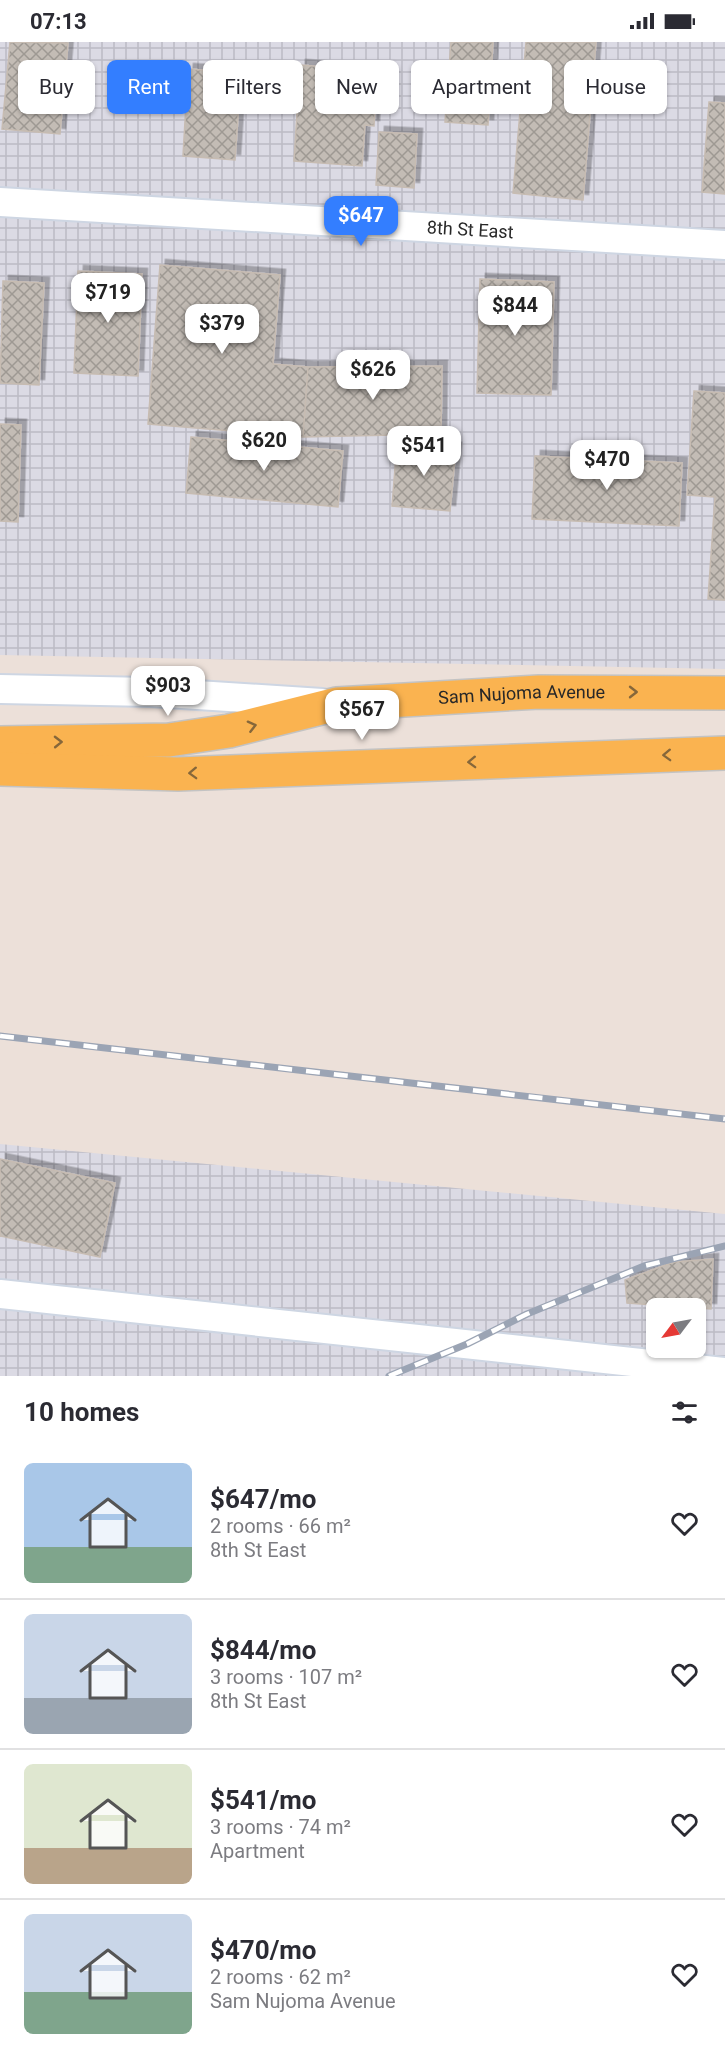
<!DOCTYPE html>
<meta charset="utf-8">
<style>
body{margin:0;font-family:Roboto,sans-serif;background:#f7f7f7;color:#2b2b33;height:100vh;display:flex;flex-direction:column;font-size:22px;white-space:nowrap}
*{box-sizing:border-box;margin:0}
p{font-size:20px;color:#7c7c81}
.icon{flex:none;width:33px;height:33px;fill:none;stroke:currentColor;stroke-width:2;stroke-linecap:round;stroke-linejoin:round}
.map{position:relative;height:1334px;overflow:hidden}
.drawer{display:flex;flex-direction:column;background:#fff;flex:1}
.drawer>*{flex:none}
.hud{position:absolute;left:18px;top:18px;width:690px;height:54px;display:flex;gap:12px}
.needle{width:39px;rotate:238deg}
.controls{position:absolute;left:646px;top:1256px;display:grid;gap:12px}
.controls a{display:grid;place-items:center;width:60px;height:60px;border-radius:9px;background:#fff;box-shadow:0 2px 4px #0004;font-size:30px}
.price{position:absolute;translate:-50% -51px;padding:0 14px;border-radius:12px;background:#fff;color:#222;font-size:20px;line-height:39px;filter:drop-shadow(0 2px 3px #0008)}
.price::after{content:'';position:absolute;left:50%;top:36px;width:18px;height:14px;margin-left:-9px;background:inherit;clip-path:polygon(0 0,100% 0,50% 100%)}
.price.on{background:#337eff;color:#fff}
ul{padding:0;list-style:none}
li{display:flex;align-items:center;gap:18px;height:150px;padding:0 24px}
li+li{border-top:2px solid #e1e1e2}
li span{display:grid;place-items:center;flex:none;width:168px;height:120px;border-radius:9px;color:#555}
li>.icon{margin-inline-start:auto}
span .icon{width:72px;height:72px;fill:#fffc;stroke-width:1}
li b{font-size:26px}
h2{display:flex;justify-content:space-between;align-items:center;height:72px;padding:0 24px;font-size:26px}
.chip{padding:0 21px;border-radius:9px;background:#fff;box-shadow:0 2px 4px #0004;font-size:21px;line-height:54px}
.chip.on{background:#337eff;color:#fff}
.status{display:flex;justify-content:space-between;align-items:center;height:42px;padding:0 30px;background:#fff;direction:ltr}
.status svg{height:16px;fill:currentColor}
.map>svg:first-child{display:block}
</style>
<div class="status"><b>07:13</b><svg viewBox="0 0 49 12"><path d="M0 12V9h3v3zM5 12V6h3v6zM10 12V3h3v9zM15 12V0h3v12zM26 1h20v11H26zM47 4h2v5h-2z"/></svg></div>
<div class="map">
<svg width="725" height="1334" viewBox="0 0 725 1334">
<defs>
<pattern id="industrial-grid" width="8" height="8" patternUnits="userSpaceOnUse" patternTransform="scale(1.5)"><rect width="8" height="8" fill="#dbdae4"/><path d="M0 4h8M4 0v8" fill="none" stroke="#bcbbc4"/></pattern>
<pattern id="building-cross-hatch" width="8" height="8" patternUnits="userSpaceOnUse" patternTransform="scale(1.5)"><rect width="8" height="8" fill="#c3bcb5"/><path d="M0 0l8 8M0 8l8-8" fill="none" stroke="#9e9993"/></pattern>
<filter id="shadow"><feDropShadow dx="5.5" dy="-5.5" stdDeviation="0" flood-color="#0004"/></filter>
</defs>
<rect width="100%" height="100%" fill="#ece0d9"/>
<path fill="url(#industrial-grid)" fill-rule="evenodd" d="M0,0h725v627l-725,-14z
M0,1102l725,70v162h-725zM657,1266h39v39h-39z"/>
<path fill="url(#building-cross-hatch)" stroke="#c7bcb2" stroke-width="1.5" filter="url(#shadow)" d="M10,0l58,1 -8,91 -58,-5z
M451,0h42l-5,83 -43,-3z
M526,0h70l-13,158 -70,-7z
M300,23l77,6 -3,55 -9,-1 -3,41 -68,-5z
M188,27l53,4 -6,87 -52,-4z
M709,60l16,1v91l-23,-2z
M379,90l38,2 -3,54 -38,-3z
M160,223l120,10 -7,89 35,3 -5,70 -155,-13z
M78,229l64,3 -4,102 -64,-3z
M480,237l74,3 -3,113 -74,-2z
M3,239l41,2 -5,102 -39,-2z
M442,324l-1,68 -138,3 5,-70z
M694,349l31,2v207l-17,-1 7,-102 -28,-2z
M0,382l21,1 -3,97 -18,-1z
M191,395l152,14 -5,56 -152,-14z
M397,401l59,5 -6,63 -58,-5z
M535,414l147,7 -3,63 -147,-7z
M0,1117l115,24 -15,74 -100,-21z
M713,1217l-2,50 -84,-6 -2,-23 49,-18z"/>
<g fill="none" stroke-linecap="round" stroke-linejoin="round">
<g stroke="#ced6e3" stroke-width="32">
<g id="minor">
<path id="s1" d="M0,160l725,43"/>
<path d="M0,647l150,3 172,11"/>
<path d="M0,1252l725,78"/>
</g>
</g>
<g stroke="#c3c3c3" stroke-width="36">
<g id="major">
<path id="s2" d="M0,701l169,-3 60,-9 108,-27 202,-12 186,1"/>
<path d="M0,727l178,5 547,-21"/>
</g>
</g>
<use href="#minor" stroke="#fff" stroke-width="28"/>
<use href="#major" stroke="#fab350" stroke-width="33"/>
<g stroke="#9ba4b4" stroke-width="7">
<path id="rail" d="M0,994l725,83
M389,1334l78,-32 60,-30 117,-48 81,-20"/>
</g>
<use href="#rail" stroke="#fff" stroke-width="4.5" stroke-dasharray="14" stroke-linecap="butt"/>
</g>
<defs><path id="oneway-chevron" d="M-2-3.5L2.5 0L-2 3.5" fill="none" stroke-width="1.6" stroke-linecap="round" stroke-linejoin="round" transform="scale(1.5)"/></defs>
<g stroke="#86673a">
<use href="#oneway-chevron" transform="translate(633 650)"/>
<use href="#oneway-chevron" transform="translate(252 684) rotate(-14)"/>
<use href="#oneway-chevron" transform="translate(58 700) rotate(-1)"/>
<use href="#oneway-chevron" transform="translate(667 713) rotate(178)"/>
<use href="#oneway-chevron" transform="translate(472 720) rotate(178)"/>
<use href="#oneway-chevron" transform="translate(193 731) rotate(178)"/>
</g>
<g text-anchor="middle" stroke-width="5" stroke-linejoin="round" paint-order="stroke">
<g font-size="18" fill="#282828" stroke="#fff">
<text dy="6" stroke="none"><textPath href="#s1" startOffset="471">8th St East</textPath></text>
<text dy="6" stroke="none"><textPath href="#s2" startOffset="526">Sam Nujoma Avenue</textPath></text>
</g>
</g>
</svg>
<div class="controls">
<a><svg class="needle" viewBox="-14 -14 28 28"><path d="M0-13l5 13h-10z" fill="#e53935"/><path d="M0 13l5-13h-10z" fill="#7c7c81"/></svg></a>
</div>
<b class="price on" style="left:361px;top:205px">$647</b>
<b class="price" style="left:108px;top:282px">$719</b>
<b class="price" style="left:515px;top:295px">$844</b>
<b class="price" style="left:222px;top:313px">$379</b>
<b class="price" style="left:373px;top:359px">$626</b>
<b class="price" style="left:264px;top:430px">$620</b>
<b class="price" style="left:424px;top:435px">$541</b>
<b class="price" style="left:607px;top:449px">$470</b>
<b class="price" style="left:168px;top:675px">$903</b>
<b class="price" style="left:362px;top:699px">$567</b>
<div class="hud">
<a class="chip">Buy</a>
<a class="chip on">Rent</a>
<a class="chip">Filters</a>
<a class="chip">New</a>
<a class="chip">Apartment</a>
<a class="chip">House</a>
</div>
</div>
<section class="drawer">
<h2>10 homes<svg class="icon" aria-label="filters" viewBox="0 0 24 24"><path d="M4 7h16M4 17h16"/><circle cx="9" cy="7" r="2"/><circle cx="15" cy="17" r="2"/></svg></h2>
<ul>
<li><span style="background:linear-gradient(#a9c7e8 70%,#7fa58c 0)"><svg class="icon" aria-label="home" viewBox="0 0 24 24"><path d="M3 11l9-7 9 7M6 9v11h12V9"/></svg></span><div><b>$647/mo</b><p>2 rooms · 66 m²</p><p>8th St East</p></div><svg class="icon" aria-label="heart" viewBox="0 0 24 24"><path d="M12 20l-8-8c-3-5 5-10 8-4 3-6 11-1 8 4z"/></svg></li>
<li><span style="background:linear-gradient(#c9d6e8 70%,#9aa5b1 0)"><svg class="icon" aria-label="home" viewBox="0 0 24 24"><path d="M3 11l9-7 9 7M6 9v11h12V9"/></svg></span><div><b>$844/mo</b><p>3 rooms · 107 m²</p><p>8th St East</p></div><svg class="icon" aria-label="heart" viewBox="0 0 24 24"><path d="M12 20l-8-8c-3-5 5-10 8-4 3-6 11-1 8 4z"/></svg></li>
<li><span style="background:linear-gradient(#dfe7d0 70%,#b9a48a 0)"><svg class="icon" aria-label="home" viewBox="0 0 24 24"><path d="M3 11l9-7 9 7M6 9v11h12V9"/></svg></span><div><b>$541/mo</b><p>3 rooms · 74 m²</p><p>Apartment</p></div><svg class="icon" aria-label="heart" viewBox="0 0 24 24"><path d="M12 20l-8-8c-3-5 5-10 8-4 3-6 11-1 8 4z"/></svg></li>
<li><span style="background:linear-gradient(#c9d6e8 65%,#7fa58c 0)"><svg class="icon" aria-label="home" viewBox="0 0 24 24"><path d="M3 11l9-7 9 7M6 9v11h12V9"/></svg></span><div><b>$470/mo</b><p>2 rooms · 62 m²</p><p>Sam Nujoma Avenue</p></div><svg class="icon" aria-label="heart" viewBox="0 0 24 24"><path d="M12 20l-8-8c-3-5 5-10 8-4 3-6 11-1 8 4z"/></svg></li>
</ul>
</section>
